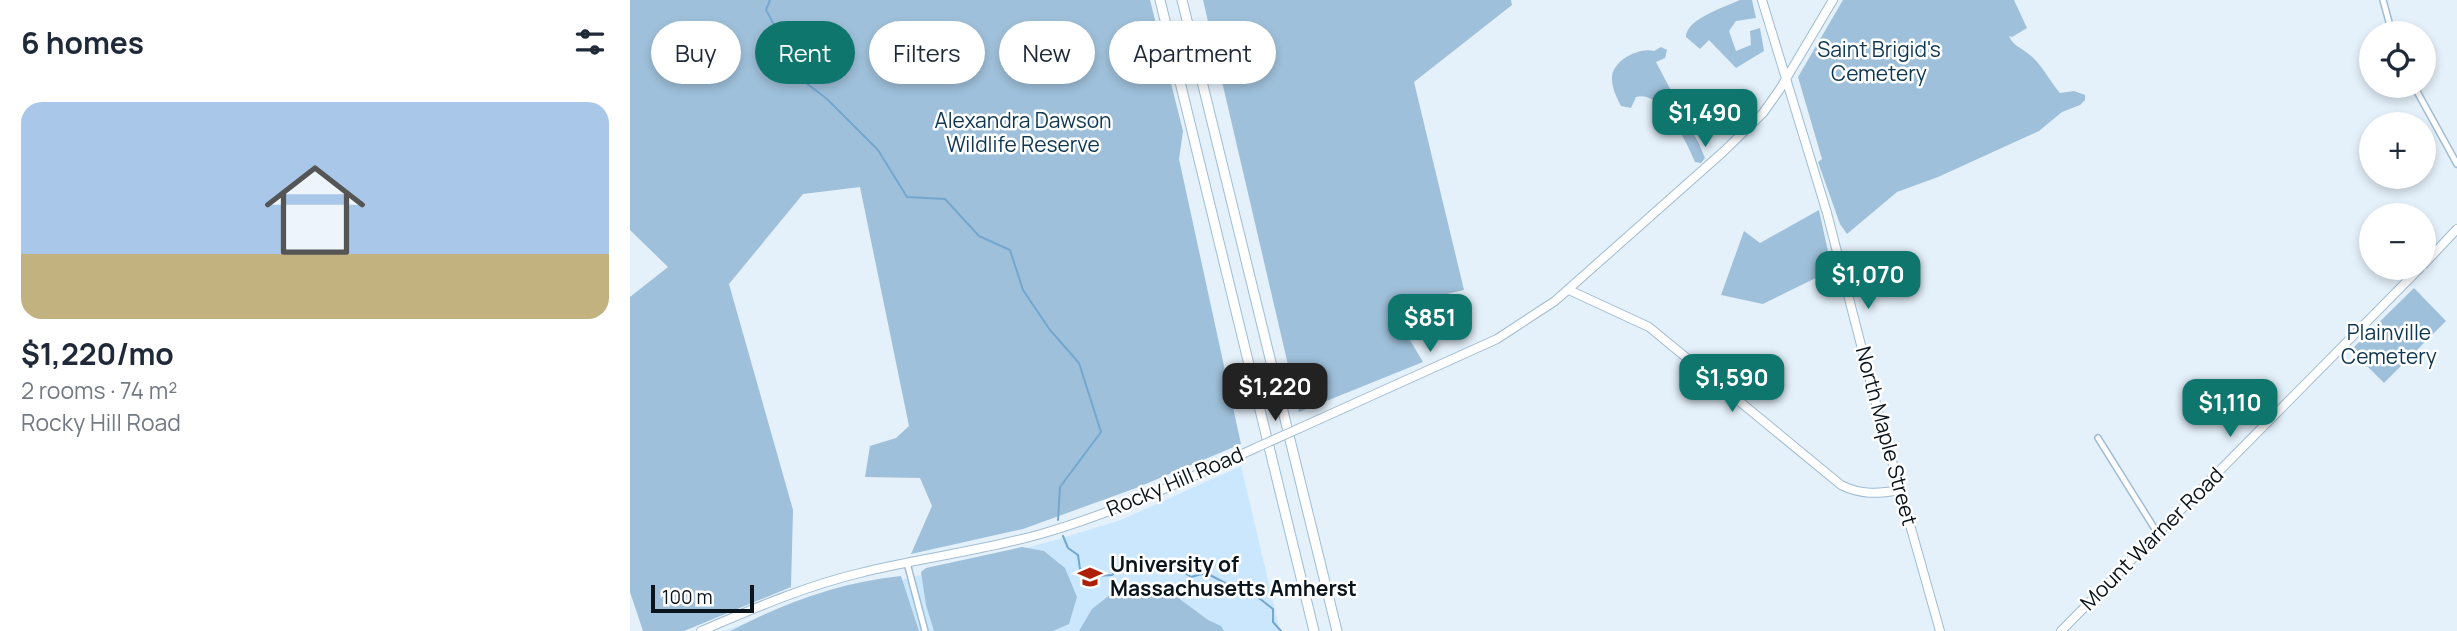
<!DOCTYPE html>
<meta charset="utf-8">
<style>
body{margin:0;font-family:Manrope,sans-serif;background:#f6f6f7;color:#1f2937;height:100vh;display:flex;flex-direction:column;font-size:26px;white-space:nowrap}
*{box-sizing:border-box;margin:0}
p{font-size:23px;color:#747a83}
.icon{flex:none;width:38px;height:38px;fill:none;stroke:currentColor;stroke-width:2;stroke-linecap:round;stroke-linejoin:round}
.map{position:relative;flex:1;overflow:hidden}
.details{display:flex;flex-direction:column;background:#fff;width:630px}
.details>*{flex:none}
.guide{position:absolute;left:21px;top:21px;width:665px;height:63px;display:flex;gap:14px}
.controls{position:absolute;left:1729px;top:21px;display:grid;gap:14px}
.controls a{display:grid;place-items:center;width:77px;height:77px;border-radius:50%;background:#fff;box-shadow:0 4px 10px #0003;font-size:35px}
.scale{position:absolute;left:21px;bottom:18px;width:103px;box-sizing:border-box;padding-left:7px;border:4px solid #0a141c;border-top:0;font-size:19px;line-height:24px;white-space:nowrap;color:#0a141c;-webkit-text-stroke:5px #fff;paint-order:stroke}
.price{position:absolute;translate:-50% -60px;padding:0 16px;border-radius:14px;background:#0f766e;color:#fff;font-size:23px;line-height:46px;filter:drop-shadow(0 2px 4px #0008)}
.price::after{content:'';position:absolute;left:50%;top:42px;width:21px;height:16px;margin-left:-10px;background:inherit;clip-path:polygon(0 0,100% 0,50% 100%)}
.price.on{background:#222;color:#fff}
ul{padding:0;list-style:none}
li{display:grid;align-content:center;gap:14px;height:371px;padding:0 21px}
li+li{border-top:2px solid #e0e1e3}
li span{display:grid;place-items:center;height:217px;border-radius:21px;color:#555}
li>.icon{margin-inline-start:auto}
span .icon{width:126px;height:126px;fill:#fffc;stroke-width:1}
li b{font-size:30px}
h2{display:flex;justify-content:space-between;align-items:center;height:84px;padding:0 21px;font-size:30px}
.tag{padding:0 24px;border-radius:32px;background:#fff;box-shadow:0 4px 10px #0003;font-size:24px;line-height:63px}
.tag.on{background:#0f766e;color:#fff}
main{display:flex;flex:1;min-height:0}
.map>svg:first-child{display:block}
</style>
<main>
<section class="details">
<h2>6 homes<svg class="icon" aria-label="filters" viewBox="0 0 24 24"><path d="M4 7h16M4 17h16"/><circle cx="9" cy="7" r="2"/><circle cx="15" cy="17" r="2"/></svg></h2>
<ul>
<li><span style="background:linear-gradient(#a9c7e8 70%,#c2b280 0)"><svg class="icon" aria-label="home" viewBox="0 0 24 24"><path d="M3 11l9-7 9 7M6 9v11h12V9"/></svg></span><div><b>$1,220/mo</b><p>2 rooms · 74 m²</p><p>Rocky Hill Road</p></div></li>
</ul>
</section>
<div class="map">
<svg width="1827" height="631" viewBox="0 0 1827 631">
<rect width="100%" height="100%" fill="#e4f0fa"/>
<path fill="#cae7fe" d="M611,466l39,165h-556l47,-17 285,-74 65,-20z"/>
<path fill="#9fc0da" d="M0,0h520l33,131 -4,28 62,285 -105,44 -113,41 -112,25 21,-48 -12,-28 -55,-1 5,-31 26,-8 13,-12 -49,-239 -57,7 -74,90 64,226 -2,77 -107,44h-41l-13,-39v-295l38,-30 -38,-37z
M573,0h308l1,5 -98,77 50,208 -43,10 -20,25 22,37 -124,50z
M1110,0h12l4,18 -20,3 -7,10 7,20 15,-6 -1,-14 10,-3 4,23 -28,17 -27,-28 -9,9 -14,-12c0,-18 39,-30 54,-37z
M1213,0h171l13,28 -15,9 -3,-1c4,9 9,10 17,16 15,10 22,27 34,41l14,-2 11,4v5l-5,5 -18,7 -23,19 -101,46 -41,15 -50,42 -7,-10 -22,-62 4,-3 -24,-82z
M1031,47l6,3 -2,8 -9,4 43,82 6,14 -4,5 -6,-1c-9,-21 -33,-72 -59,-65l-5,11 -10,-2c-4,-8 -9,-17 -9,-27 -1,-18 27,-32 42,-28z
M1189,210l13,60 -69,34 -42,-9 23,-64 16,12z
M1784,288l32,33 -62,62 -33,-33z
M392,547l22,4 21,17 12,29 -8,27 -16,7h-119l-8,-26 -5,-33 5,-4z
M271,576l18,55h-188c52,-28 110,-49 170,-55z
M481,594l66,3 31,23 13,6 3,5h-145l13,-22z"/>
<g fill="none" stroke-linecap="round" stroke-linejoin="round">
<path stroke="#73a7cf" stroke-width="2" d="M140,0l-4,10 28,51 3,15 30,23 51,51 29,47 38,2 34,37 31,14 13,40 27,40 29,33 22,69 -41,55 -2,33
M433,536l5,12 10,7 2,14 17,7 15,-1 8,-9 20,-4 30,1 21,14 15,-4 23,12 21,6 23,18v13l8,9"/>
<g stroke="#9fbcd2" stroke-width="8">
<path id="street" d="M1753,0l9,33
M1784,86l43,78
M1468,438l60,96
M277,563l18,68"/>
</g>
<g stroke="#9fbcd2" stroke-width="10">
<path id="secondary" d="M1132,0l65,213 52,202 61,216
M1794,264l33,-35
M939,290l80,37 192,158c20,10 37,9 59,5
M670,428l197,-89 58,-38 168,-149 40,-39 17,-24 53,-89
M71,631c52,-22 104,-45 159,-58 60,-15 121,-22 181,-39 76,-22 149,-56 221,-89
M1431,631l359,-363"/>
</g>
<g stroke="#9fbcd2" stroke-width="11">
<path id="primary" d="M530,0l154,631
M552,0l155,631"/>
</g>
<use href="#street" stroke="#fff" stroke-width="5"/>
<use href="#secondary" stroke="#fff" stroke-width="8"/>
<use href="#primary" stroke="#fff" stroke-width="9"/>
<g stroke="#9fbcd2" stroke-width="10" stroke-linecap="butt">
<path id="secondary-bridge" d="M632,445l38,-17"/>
</g>
<use href="#secondary-bridge" stroke="#fff" stroke-width="8"/>
</g>
<defs>
<g id="university-bare" transform="scale(1.89)"><path d="M0-5L7-2L0 1L-7-2ZM-4 1L0 2.5L4 1V4Q0 6-4 4Z" fill="#ad1f06" stroke="#fff" stroke-width="2.5" paint-order="stroke"/></g>
</defs>
<g fill-rule="evenodd">
<use href="#university-bare" x="460" y="577"/>
</g>
<g text-anchor="middle" stroke-width="5" stroke-linejoin="round" paint-order="stroke">
<g font-size="21" fill="#0d3752" stroke="#fff">
<text x="1249" y="57">Saint Brigid's<tspan x="1249" dy="24">Cemetery</tspan></text>
<text x="393" y="128">Alexandra Dawson<tspan x="393" dy="24">Wildlife Reserve</tspan></text>
<text x="1759" y="340">Plainville<tspan x="1759" dy="24">Cemetery</tspan></text>
</g>
<g font-size="21" fill="#0a141c" stroke="#fff">
<text transform="translate(1256 436) rotate(75)" y="7">North Maple Street</text>
<text transform="translate(545 482) rotate(-23)" y="7">Rocky Hill Road</text>
<text transform="translate(1522 539) rotate(-45)" y="7">Mount Warner Road</text>
</g>
<g font-size="21" font-weight="bold" fill="#0a141c" stroke="#fff" text-anchor="start">
<text x="480" y="572">University of<tspan x="480" dy="24">Massachusetts Amherst</tspan></text>
</g>
</g>
</svg>
<div class="controls">
<a><svg class="icon" aria-label="locate" viewBox="0 0 24 24"><circle cx="12" cy="12" r="6"/><path d="M12 2v4M12 18v4M2 12h4M18 12h4"/></svg></a>
<a>+</a>
<a>−</a>
</div>
<div class="scale">100 m</div>
<b class="price" style="left:1075px;top:149px">$1,490</b>
<b class="price" style="left:1238px;top:311px">$1,070</b>
<b class="price" style="left:800px;top:354px">$851</b>
<b class="price" style="left:1102px;top:414px">$1,590</b>
<b class="price on" style="left:645px;top:423px">$1,220</b>
<b class="price" style="left:1600px;top:439px">$1,110</b>
<div class="guide">
<a class="tag">Buy</a>
<a class="tag on">Rent</a>
<a class="tag">Filters</a>
<a class="tag">New</a>
<a class="tag">Apartment</a>
</div>
</div>
</main>
